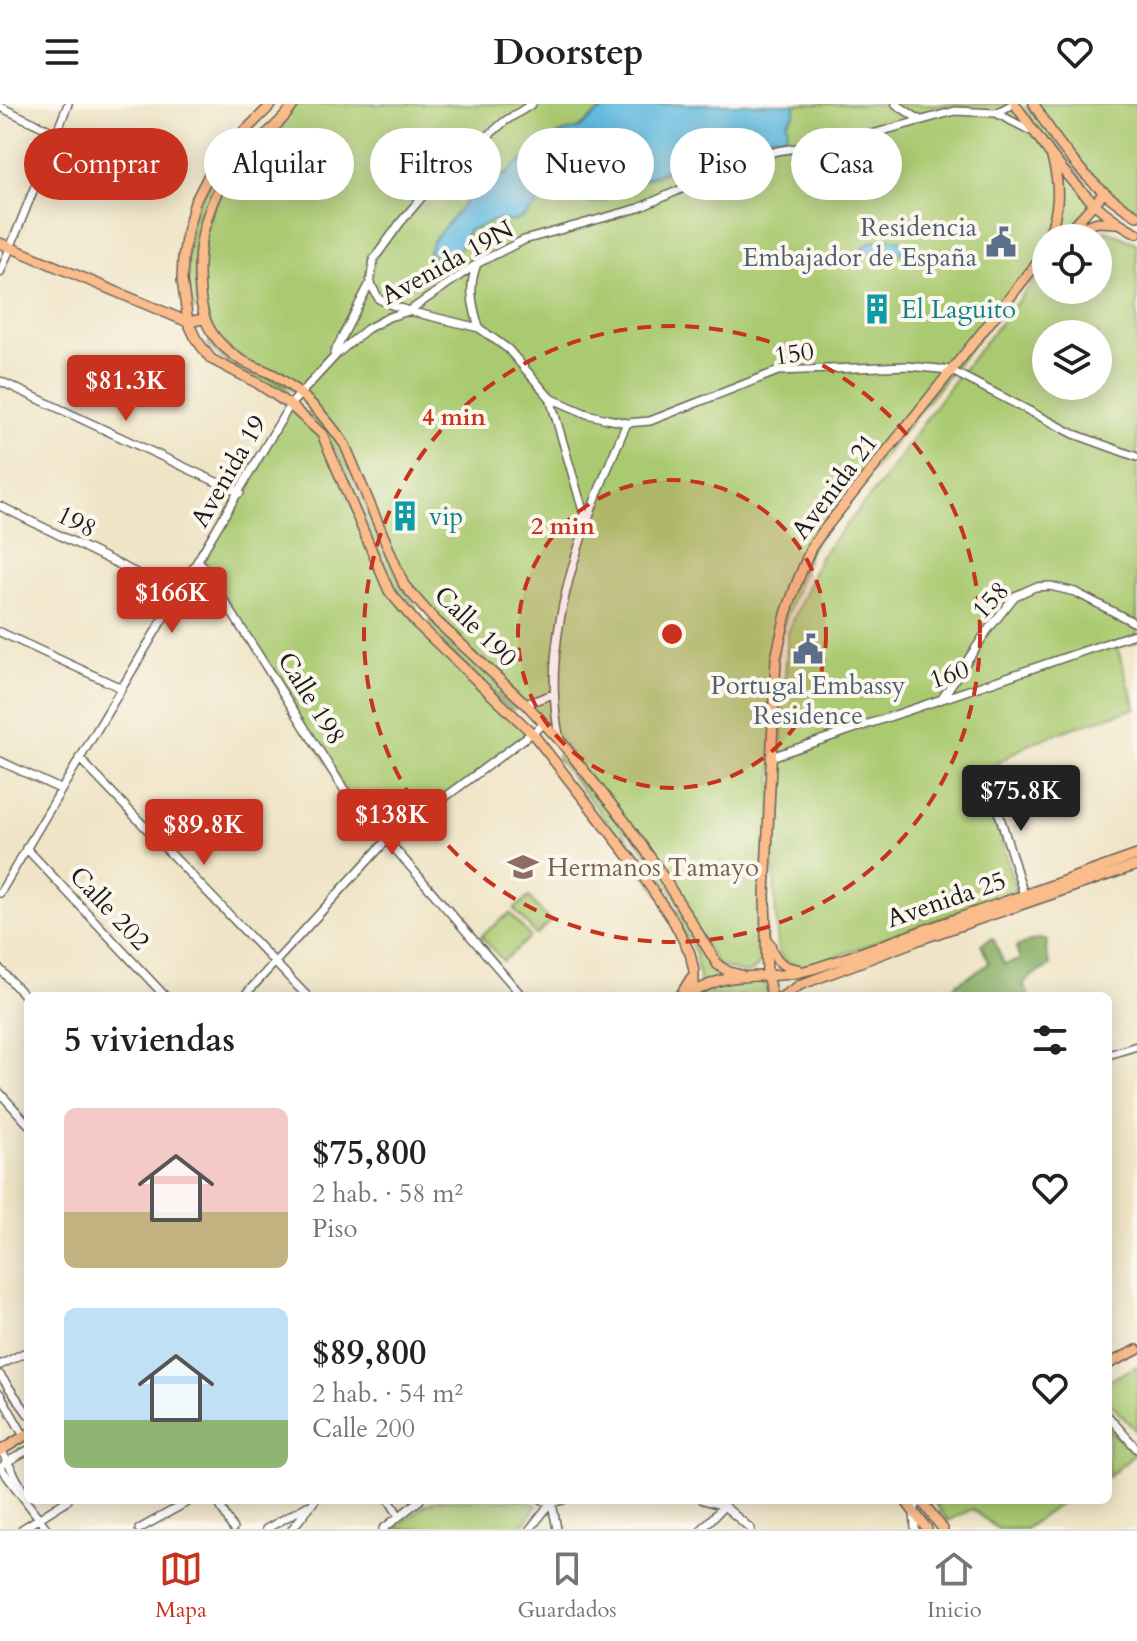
<!DOCTYPE html>
<html lang="es">
<meta charset="utf-8">
<style>
body{margin:0;font-family:Cardo,serif;background:#f6f6f6;color:#222;height:100vh;display:flex;flex-direction:column;font-size:30px;white-space:nowrap}
*{box-sizing:border-box;margin:0}
p{font-size:26px;color:#767676}
.icon{flex:none;width:44px;height:44px;fill:none;stroke:currentColor;stroke-width:2;stroke-linecap:round;stroke-linejoin:round}
.map{position:relative;flex:1;overflow:hidden}
.side{position:absolute;left:24px;top:888px;width:1088px;height:512px;display:flex;flex-direction:column;background:#fff;border-radius:12px;box-shadow:0 4px 20px #0003}
.side>*{flex:none}
.banner{position:absolute;left:24px;top:24px;width:1090px;height:72px;display:flex;gap:16px}
.buttons{position:absolute;left:1032px;top:120px;display:grid;gap:16px}
.buttons a{display:grid;place-items:center;width:80px;height:80px;border-radius:50%;background:#fff;box-shadow:0 4px 20px #0003;font-size:40px}
.price{position:absolute;translate:-50% -68px;padding:0 18px;border-radius:8px;background:#c8321e;color:#fff;font-size:26px;line-height:52px;filter:drop-shadow(0 2px 4px #0008)}
.price::after{content:'';position:absolute;left:50%;top:48px;width:24px;height:18px;margin-left:-12px;background:inherit;clip-path:polygon(0 0,100% 0,50% 100%)}
.price.active{background:#222;color:#fff}
ul{padding:0;list-style:none}
li{display:flex;align-items:center;gap:24px;height:200px;padding:0 40px}
li span{display:grid;place-items:center;flex:none;width:224px;height:160px;border-radius:12px;color:#555}
li>.icon{margin-inline-start:auto}
span .icon{width:96px;height:96px;fill:#fffc;stroke-width:1}
li b{font-size:34px}
h2{display:flex;justify-content:space-between;align-items:center;height:96px;padding:0 40px;font-size:34px}
.chip{padding:0 28px;border-radius:36px;background:#fff;box-shadow:0 4px 20px #0003;font-size:28px;line-height:72px}
.chip.active{background:#c8321e;color:#fff}
header{display:flex;justify-content:space-between;align-items:center;height:104px;padding:0 40px;background:#fff;font-size:36px;font-weight:800}
.dock{display:flex;justify-content:space-around;align-items:center;height:112px;border-top:2px solid #e0e0e0;background:#fff;font-size:22px;color:#767676}
.dock a{display:grid;justify-items:center;gap:4px}
.dock .active{color:#c8321e}
.map>svg:first-child{display:block}
</style>
<header><svg class="icon" aria-label="menu" viewBox="0 0 24 24"><path d="M4 6h16M4 12h16M4 18h16"/></svg>Doorstep<svg class="icon" aria-label="heart" viewBox="0 0 24 24"><path d="M12 20l-8-8c-3-5 5-10 8-4 3-6 11-1 8 4z"/></svg></header>
<div class="map">
<svg width="1137" height="1425" viewBox="0 0 1137 1425">
<rect width="100%" height="100%" fill="#fbf7ec"/>
<filter id="ink" filterUnits="userSpaceOnUse"><feTurbulence type="fractalNoise" baseFrequency=".0125" numOctaves="2"/><feDisplacementMap in="SourceGraphic" scale="16" xChannelSelector="R" yChannelSelector="G"/><feConvolveMatrix kernelMatrix="1 2 1 2 8 2 1 2 1" color-interpolation-filters="sRGB"/></filter>
<filter id="wash" filterUnits="userSpaceOnUse"><feTurbulence type="fractalNoise" baseFrequency=".006" numOctaves="4" result="noise"/><feDisplacementMap in="SourceGraphic" scale="32" xChannelSelector="R" yChannelSelector="G"/><feGaussianBlur stdDeviation="1.8" result="paint"/><feColorMatrix in="noise" values="0 0 0 0 0 0 0 0 0 0 0 0 0 0 0 0 0 1.4 0 .05"/><feComposite in="paint" operator="in"/></filter>
<g filter="url(#wash)">
<rect width="100%" height="100%" fill="#efe4c6"/>
<path fill="#aaca71" stroke="#637346" stroke-width="2" fill-rule="evenodd" d="M294,0h323c-7,5 -12,4 -19,9 -12,8 -19,20 -35,19 -6,9 -10,25 -13,29 -5,-1 -8,-3 -13,-3 -14,-2 -22,13 -33,17 -33,12 -46,38 -68,65l29,3 4,-15 6,1 21,-9 16,2 13,-5 15,-16 27,-5 24,7 13,-3 18,-12 50,-18 17,-13 -2,-15 4,-7 14,-4 29,-1 11,-7 8,2 8,11 25,-11 9,-21h220l79,100 -32,34h-16v14l-235,296 -33,94 -13,310c-12,30 -21,21 -47,13l-63,-101 -94,-122 -157,-157 -59,-140 -45,-52 -59,-33 -28,-27 -14,-47 4,-51 24,-61z
M1034,0h103v112l-33,-23z
M1026,2l6,2 56,77c-14,-7 -62,-64 -62,-79z
M229,50l5,4 -12,17 -27,85 2,49 -3,1 -4,-2c-1,-16 -4,-34 -3,-50 3,-34 18,-80 42,-104z
M1106,126l31,14v398l-20,5 19,61c-53,18 -112,29 -153,67l33,116 -192,70c-18,6 -34,9 -46,-9l-5,-87 15,-233 32,-75 62,-75 66,-94 98,-122v24h52v-52h-19zM1046,230h52v52h-52z
M211,237l22,19 51,26 4,6 -4,2 -55,-30 -21,-19z
M290,301l31,29 68,157 144,143 -147,107 -41,-50 -146,-230z
M309,306h3l23,26 65,149 16,22 -2,4c-16,-10 -25,-35 -33,-52 -19,-45 -38,-112 -73,-145z
M431,517l87,84v3l-6,1 -86,-83z
M560,648l6,1c45,58 86,117 125,178 9,15 16,37 31,46l-22,7 -5,-32 -19,-33 -62,-89 -57,-72z
M529,793l21,25 -14,13 -22,-26z
M510,809l20,24 -27,24 -22,-25z
M759,875l5,3 4,14h-68c14,-16 39,-16 59,-17z
M1137,1262v66l-29,-31v-20z
M1108,1324l27,26 -27,23z
M438,1396h83l16,5 -17,24h-126l33,-25z
M933,1396h132l-40,29h-27l-26,-20 -24,12z"/>
<path fill="#87ae63" stroke="#526540" stroke-width="2" d="M993,834l11,26 16,-4 -4,-13 21,-8 10,1 -1,11 4,15 -18,10 -9,9 6,11h-82c9,-19 28,-19 42,-33l-8,-19z"/>
<path fill="#63bbe0" stroke="#406c7e" stroke-width="2" d="M617,0h178v9l-8,9 1,9 -4,6 -24,-1 -7,-11 -8,-2 -20,13 -20,-5 -14,4c-6,10 -1,20 -7,31l-23,6 -39,16 -18,12 -12,3 -25,-7 -27,5 -15,16 -13,5 -16,-2 -21,9h-6c-10,20 -12,37 -41,25l4,-12 48,-57c10,-5 17,-8 28,-11 13,-19 20,-16 42,-14l8,-26 22,-6 19,-16z
M890,134l14,4 -2,11c-11,7 -31,7 -41,-1 4,-12 19,-12 29,-14z"/>
</g>
<g filter="url(#ink)">
<g fill="none" stroke-linecap="round" stroke-linejoin="round">
<g stroke="#666258" stroke-width="10">
<path id="minor" d="M896,0l24,16
M0,3l56,26
M996,9l37,19
M477,160c-9,23 -5,40 2,64
M0,169l68,-169
M370,179l9,16 10,5 20,7 70,17 29,21 42,49 37,16 20,5 20,4 23,-2 128,-50 129,-5 43,4 124,64 63,23
M334,249l36,-70 4,-24 26,-36 32,-38 73,-64 27,-17
M0,277l240,112
M550,294l36,123
M0,402l179,88
M199,457l146,230 177,205
M0,528l121,56
M943,593l44,-66 28,-35 20,-9 15,-1 25,6 62,32
M526,600l27,-10
M560,636c-23,-104 26,-223 67,-317
M774,652l363,-123
M79,654l228,238
M0,657l60,28
M989,677l35,114
M26,744l139,148
M0,789l290,-488 48,-52 29,-24 22,-12 20,-6 69,-48 46,-23 115,-32 105,-47 33,-10 73,-11 105,-29 41,2 17,-9
M0,865l28,31
M244,892l142,-155 158,-117
M1108,951l29,-9
M0,989l28,31
M0,1261l28,-14
M0,1271l28,39
M0,1290l24,42
M1108,1312l29,33
M1,1346l26,48
M5,1359l23,-13
M0,1363l47,62
M217,1396l16,29
M389,1396l10,16
M542,1396l10,3 11,-3
M703,1396l21,6 27,23
M552,1399l5,26
M22,1425l46,-29
M139,1425l52,-29
M266,1425l41,-23
M292,1425l23,-29
M383,1425l37,-29
M530,1425l23,-29
M702,1425l22,-23
M915,1425l-1,-17 4,-12"/>
</g>
<g stroke="#666258" stroke-width="12">
<path id="major" d="M272,0l-44,44 -18,25 -15,29 -8,30 -4,26 -1,22 6,42 8,17 15,20 46,24 33,22 32,29 67,157 28,33 116,110 101,129 40,59 16,31 4,18v25
M294,0c-17,27 -50,43 -67,71 -17,25 -28,62 -28,92 0,43 4,70 44,94 11,6 23,9 33,15 29,18 50,41 69,69l59,140 29,33 93,86 35,38 63,78 31,44 63,101 11,7 12,3
M1015,0c33,48 69,103 122,129
M1034,0c25,44 58,86 103,112
M1072,126l26,-8 18,1
M1047,134c13,-25 13,-54 5,-80
M1062,134l42,-45
M0,139l188,79 15,-3
M770,840c4,15 11,23 27,25
M691,890c39,-24 58,-15 99,-20 17,-2 34,-9 50,-14l297,-105
M680,892l11,-18
M772,892l-5,-21 -2,-80 11,-237 10,-44 10,-29 15,-37 12,-17 223,-279
M783,892l17,-11 124,-47 213,-73
M1108,1260l29,-14
M0,1347l28,-17
M905,1396l22,29
M921,1396l22,29"/>
</g>
<use href="#minor" stroke="#fff" stroke-width="7"/>
<use href="#major" stroke="#fabc8b" stroke-width="9"/>
</g>
</g>
<circle cx="672" cy="530" r="154" fill="#c8321e" fill-opacity=".12"/>
<g fill="none" stroke="#c8321e" stroke-width="4" stroke-dasharray="14 10">
<circle cx="672" cy="530" r="154"/>
<circle cx="672" cy="530" r="308"/>
</g>
<defs>
<g id="civic-bare" transform="scale(2.4)"><path d="M-.6-6.5H3V-4.5H.6V-3L4-1V1h2V6H-6V1h2V-1L-.6-3ZM-1.2 2.5V6h2.4V2.5Z" fill="#5c6f8a" stroke="#fbf7ec" stroke-width="2.5" paint-order="stroke"/></g>
<g id="building-bare" transform="scale(2.4)"><path d="M-4-6H4V6H1V3H-1V6H-4ZM-2.5-4.3h1.7v1.8h-1.7ZM.8-4.3h1.7v1.8H.8ZM-2.5-1h1.7V.8h-1.7ZM.8-1h1.7V.8H.8Z" fill="#0f9aa8" stroke="#fbf7ec" stroke-width="2.5" paint-order="stroke"/></g>
<g id="university-bare" transform="scale(2.4)"><path d="M0-5L7-2L0 1L-7-2ZM-4 1L0 2.5L4 1V4Q0 6-4 4Z" fill="#8d6e63" stroke="#fbf7ec" stroke-width="2.5" paint-order="stroke"/></g>
</defs>
<g fill-rule="evenodd">
<use href="#civic-bare" x="1001" y="138"/>
<use href="#building-bare" x="877" y="205"/>
<use href="#building-bare" x="405" y="412"/>
<use href="#civic-bare" x="808" y="545"/>
<use href="#university-bare" x="523" y="763"/>
</g>
<g text-anchor="middle" stroke-width="8" stroke-linejoin="round" paint-order="stroke">
<g font-size="26" fill="#4e5e75" stroke="#fbf7ec" text-anchor="end">
<text x="977" y="132">Residencia<tspan x="977" dy="30">Embajador de España</tspan></text>
<text x="808" y="590" text-anchor="middle">Portugal Embassy<tspan x="808" dy="30">Residence</tspan></text>
</g>
<g font-size="26" fill="#1c1c1c" stroke="#fbf7ec">
<text transform="translate(447 158) rotate(-29)" y="9">Avenida 19N</text>
<text transform="translate(794 249) rotate(-8)" y="9">150</text>
<text transform="translate(228 367) rotate(-60)" y="9">Avenida 19</text>
<text transform="translate(834 382) rotate(-53)" y="9">Avenida 21</text>
<text transform="translate(77 417) rotate(26)" y="9">198</text>
<text transform="translate(990 496) rotate(-47)" y="9">158</text>
<text transform="translate(476 522) rotate(44)" y="9">Calle 190</text>
<text transform="translate(949 570) rotate(-19)" y="9">160</text>
<text transform="translate(312 594) rotate(58)" y="9">Calle 198</text>
<text transform="translate(946 795) rotate(-19)" y="9">Avenida 25</text>
<text transform="translate(110 804) rotate(47)" y="9">Calle 202</text>
</g>
<g font-size="26" fill="#0d838f" stroke="#fbf7ec" text-anchor="start">
<text x="901" y="214">El Laguito</text>
<text x="429" y="421">vip</text>
</g>
<g font-size="26" fill="#785e54" stroke="#fbf7ec" text-anchor="start">
<text x="547" y="772">Hermanos Tamayo</text>
</g>
</g>
<circle cx="672" cy="530" r="12" fill="#c8321e" stroke="#fbf7ec" stroke-width="4"/>
<g font-size="24" text-anchor="middle" font-weight="bold" fill="#c8321e" stroke="#fbf7ec" stroke-width="8" stroke-linejoin="round" paint-order="stroke">
<text x="454" y="321">4 min</text>
<text x="563" y="430">2 min</text>
</g>
</svg>
<div class="buttons">
<a><svg class="icon" aria-label="locate" viewBox="0 0 24 24"><circle cx="12" cy="12" r="6"/><path d="M12 2v4M12 18v4M2 12h4M18 12h4"/></svg></a>
<a><svg class="icon" aria-label="layers" viewBox="0 0 24 24"><path d="M12 4l9 5-9 5-9-5zM3 14l9 5 9-5"/></svg></a>
</div>
<b class="price" style="left:126px;top:319px">$81.3K</b>
<b class="price" style="left:172px;top:531px">$166K</b>
<b class="price active" style="left:1021px;top:729px">$75.8K</b>
<b class="price" style="left:392px;top:753px">$138K</b>
<b class="price" style="left:204px;top:763px">$89.8K</b>
<div class="banner">
<a class="chip active">Comprar</a>
<a class="chip">Alquilar</a>
<a class="chip">Filtros</a>
<a class="chip">Nuevo</a>
<a class="chip">Piso</a>
<a class="chip">Casa</a>
</div>
<section class="side">
<h2>5 viviendas<svg class="icon" aria-label="filters" viewBox="0 0 24 24"><path d="M4 7h16M4 17h16"/><circle cx="9" cy="7" r="2"/><circle cx="15" cy="17" r="2"/></svg></h2>
<ul>
<li><span style="background:linear-gradient(#f6c9c9 65%,#c2b280 0)"><svg class="icon" aria-label="home" viewBox="0 0 24 24"><path d="M3 11l9-7 9 7M6 9v11h12V9"/></svg></span><div><b>$75,800</b><p>2 hab. · 58 m²</p><p>Piso</p></div><svg class="icon" aria-label="heart" viewBox="0 0 24 24"><path d="M12 20l-8-8c-3-5 5-10 8-4 3-6 11-1 8 4z"/></svg></li>
<li><span style="background:linear-gradient(#bfe0f5 70%,#8fb573 0)"><svg class="icon" aria-label="home" viewBox="0 0 24 24"><path d="M3 11l9-7 9 7M6 9v11h12V9"/></svg></span><div><b>$89,800</b><p>2 hab. · 54 m²</p><p>Calle 200</p></div><svg class="icon" aria-label="heart" viewBox="0 0 24 24"><path d="M12 20l-8-8c-3-5 5-10 8-4 3-6 11-1 8 4z"/></svg></li>
</ul>
</section>
</div>
<nav class="dock">
<a class="active"><svg class="icon" aria-label="map" viewBox="0 0 24 24"><path d="M3 6l6-2 6 2 6-2v14l-6 2-6-2-6 2zM9 4v14M15 6v14"/></svg>Mapa</a>
<a><svg class="icon" aria-label="saved" viewBox="0 0 24 24"><path d="M7 4h10v16l-5-4-5 4z"/></svg>Guardados</a>
<a><svg class="icon" aria-label="home" viewBox="0 0 24 24"><path d="M3 11l9-7 9 7M6 9v11h12V9"/></svg>Inicio</a>
</nav>
